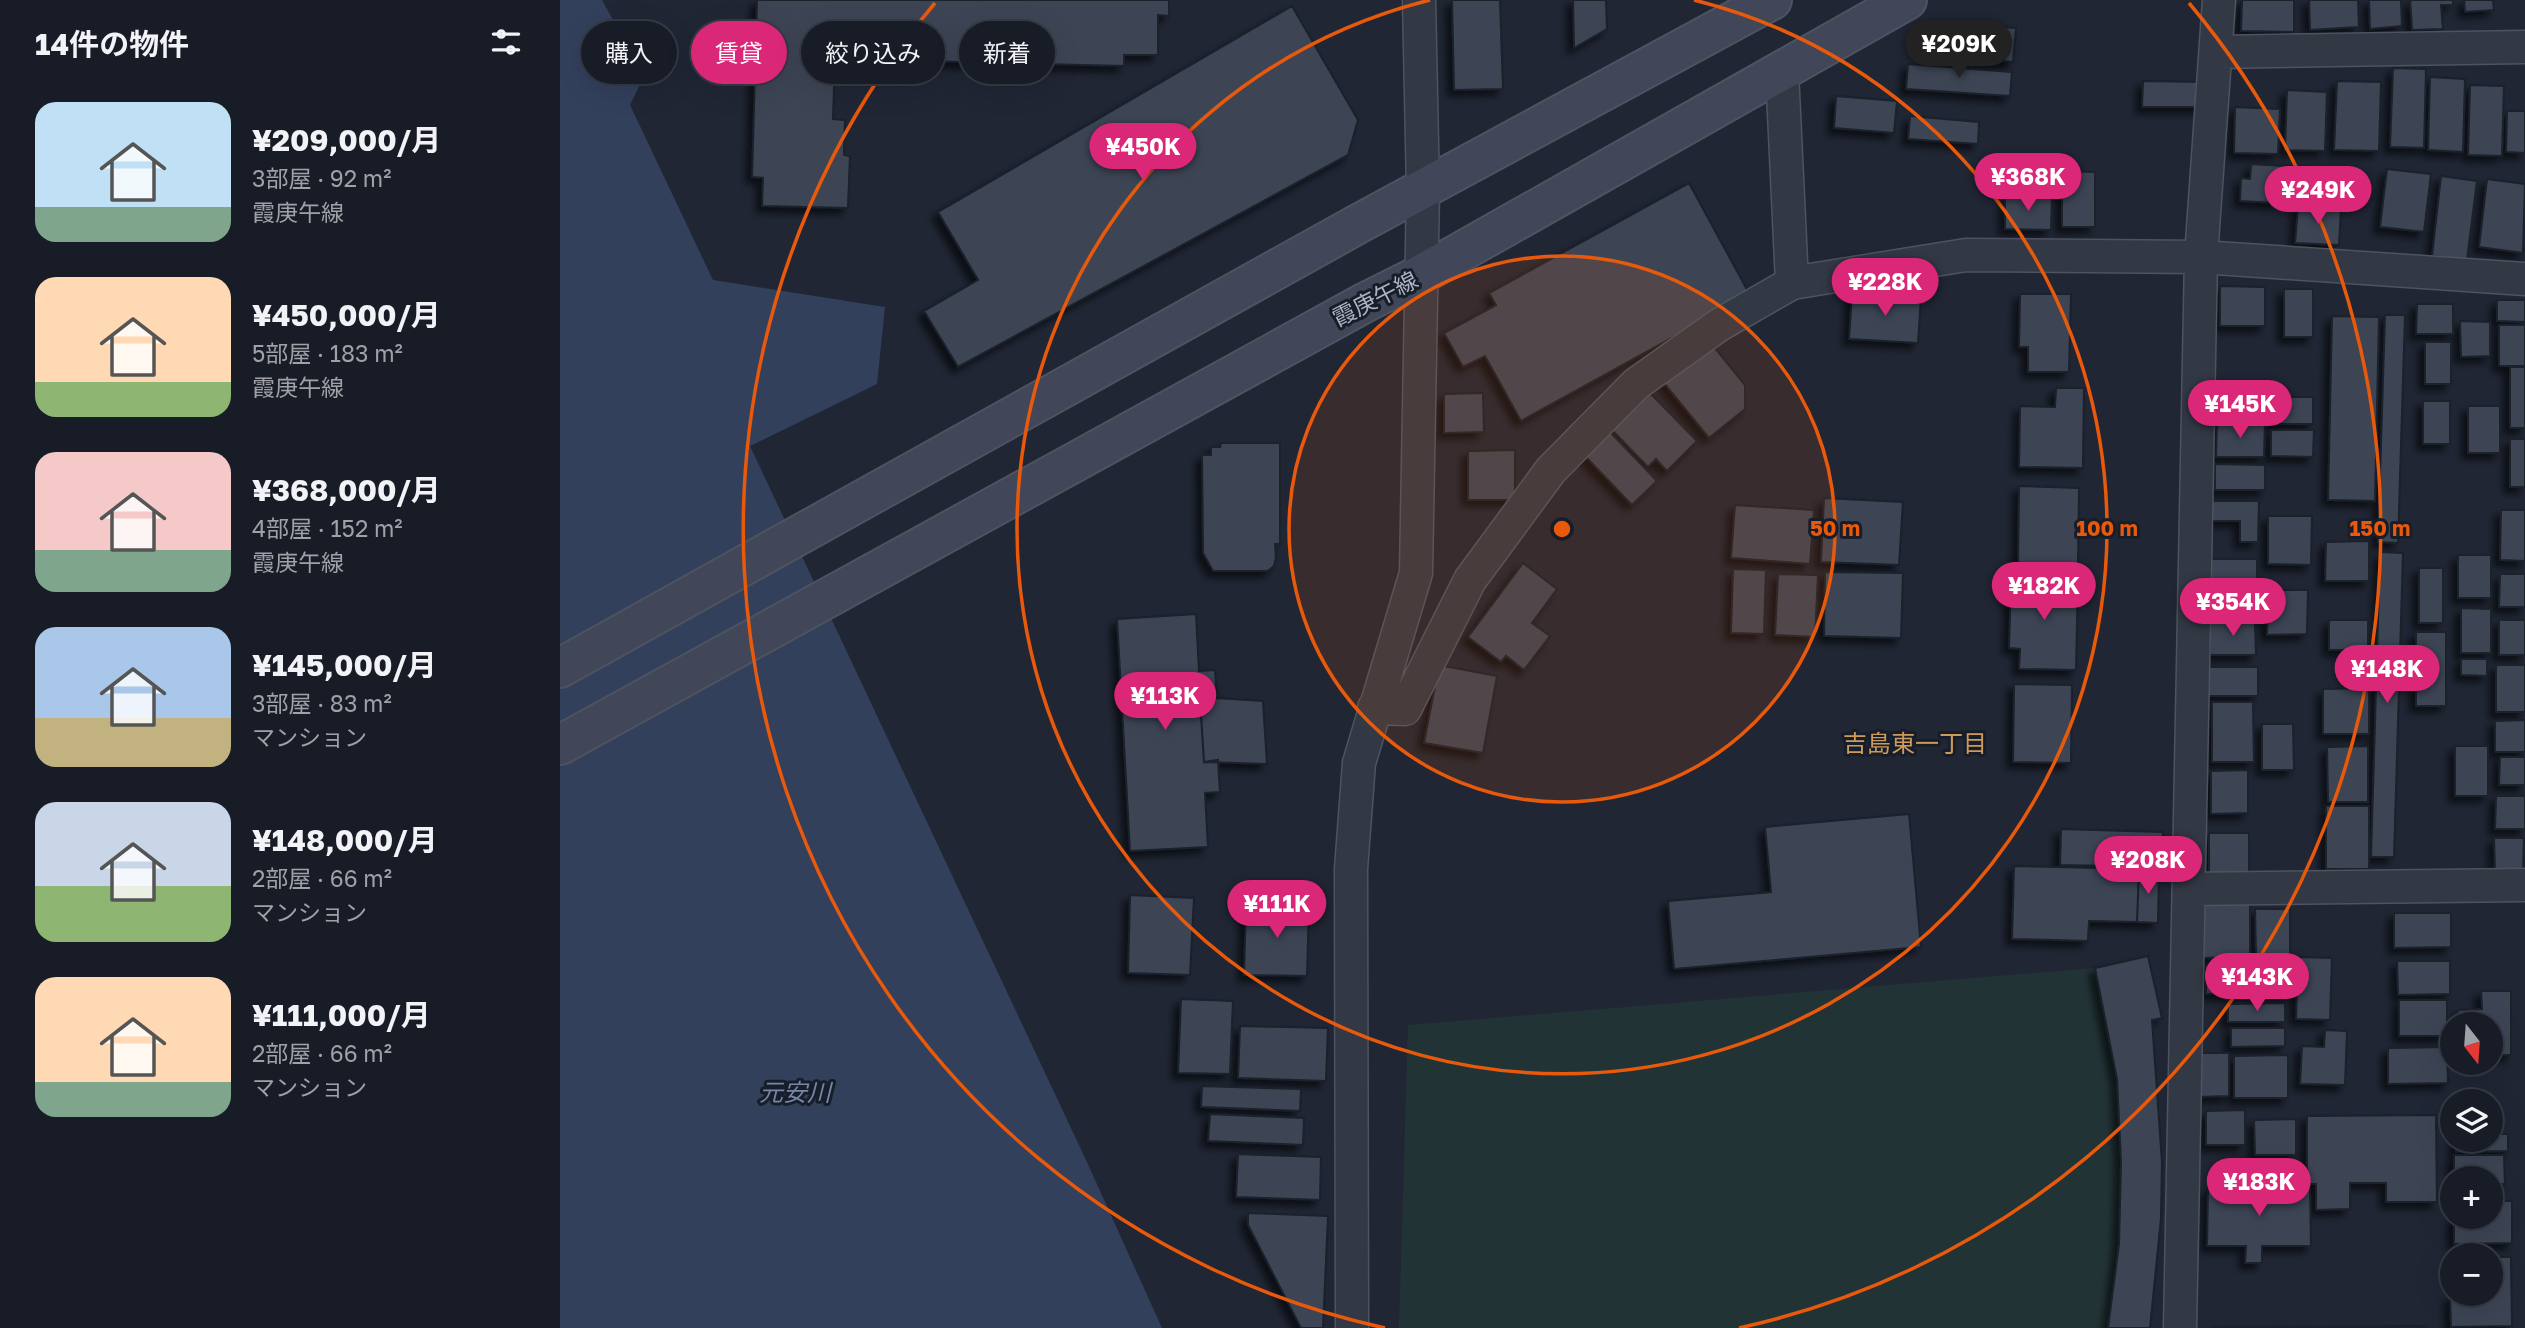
<!DOCTYPE html>
<html lang="ja">
<meta charset="utf-8">
<style>
body{margin:0;font-family:"Golos Text","Noto Sans JP",sans-serif;background:#21252f;color:#f1f3f6;height:100vh;display:flex;flex-direction:column;font-size:26px;white-space:nowrap}
*{box-sizing:border-box;margin:0}
p{font-size:23px;color:#9fa1a7}
.icon{flex:none;width:38px;height:38px;fill:none;stroke:currentColor;stroke-width:2;stroke-linecap:round;stroke-linejoin:round}
.map{position:relative;flex:1;overflow:hidden}
.drawer{display:flex;flex-direction:column;background:#181c27;width:560px}
.drawer>*{flex:none}
.hud{position:absolute;left:21px;top:21px;width:665px;height:63px;display:flex;gap:14px}
.needle{width:46px;rotate:163deg}
.buttons{position:absolute;left:1880px;top:1012px;display:grid;gap:14px}
.buttons a{display:grid;place-items:center;width:63px;height:63px;border-radius:50%;background:#181c27;box-shadow:0 7px 28px #0002,0 0 0 2px #363a44;font-size:35px}
.price{position:absolute;translate:-50% -60px;padding:0 16px;border-radius:24px;background:#db2777;color:#fff;font-size:23px;line-height:46px;filter:drop-shadow(0 2px 4px #0008)}
.price::after{content:'';position:absolute;left:50%;top:42px;width:21px;height:16px;margin-left:-10px;background:inherit;clip-path:polygon(0 0,100% 0,50% 100%)}
.price.active{background:#222;color:#fff}
ul{padding:0;list-style:none}
li{display:flex;align-items:center;gap:21px;height:175px;padding:0 35px}
li span{display:grid;place-items:center;flex:none;width:196px;height:140px;border-radius:21px;color:#555}
li>.icon{margin-inline-start:auto}
span .icon{width:84px;height:84px;fill:#fffc;stroke-width:1}
li b{font-size:30px}
h2{display:flex;justify-content:space-between;align-items:center;height:84px;padding:0 35px;font-size:30px}
.tag{padding:0 24px;border-radius:32px;background:#181c27;box-shadow:0 7px 28px #0002,0 0 0 2px #363a44;font-size:24px;line-height:63px}
.tag.active{background:#db2777;color:#fff}
main{display:flex;flex:1;min-height:0}
.map>svg:first-child{display:block}
</style>
<main>
<section class="drawer">
<h2>14件の物件<svg class="icon" aria-label="filters" viewBox="0 0 24 24"><path d="M4 7h16M4 17h16"/><circle cx="9" cy="7" r="2"/><circle cx="15" cy="17" r="2"/></svg></h2>
<ul>
<li><span style="background:linear-gradient(#bfe0f5 75%,#7fa58c 0)"><svg class="icon" aria-label="home" viewBox="0 0 24 24"><path d="M3 11l9-7 9 7M6 9v11h12V9"/></svg></span><div><b>¥209,000/月</b><p>3部屋 · 92 m²</p><p>霞庚午線</p></div></li>
<li><span style="background:linear-gradient(#ffd9b3 75%,#8fb573 0)"><svg class="icon" aria-label="home" viewBox="0 0 24 24"><path d="M3 11l9-7 9 7M6 9v11h12V9"/></svg></span><div><b>¥450,000/月</b><p>5部屋 · 183 m²</p><p>霞庚午線</p></div></li>
<li><span style="background:linear-gradient(#f6c9c9 70%,#7fa58c 0)"><svg class="icon" aria-label="home" viewBox="0 0 24 24"><path d="M3 11l9-7 9 7M6 9v11h12V9"/></svg></span><div><b>¥368,000/月</b><p>4部屋 · 152 m²</p><p>霞庚午線</p></div></li>
<li><span style="background:linear-gradient(#a9c7e8 65%,#c2b280 0)"><svg class="icon" aria-label="home" viewBox="0 0 24 24"><path d="M3 11l9-7 9 7M6 9v11h12V9"/></svg></span><div><b>¥145,000/月</b><p>3部屋 · 83 m²</p><p>マンション</p></div></li>
<li><span style="background:linear-gradient(#c9d6e8 60%,#8fb573 0)"><svg class="icon" aria-label="home" viewBox="0 0 24 24"><path d="M3 11l9-7 9 7M6 9v11h12V9"/></svg></span><div><b>¥148,000/月</b><p>2部屋 · 66 m²</p><p>マンション</p></div></li>
<li><span style="background:linear-gradient(#ffd9b3 75%,#7fa58c 0)"><svg class="icon" aria-label="home" viewBox="0 0 24 24"><path d="M3 11l9-7 9 7M6 9v11h12V9"/></svg></span><div><b>¥111,000/月</b><p>2部屋 · 66 m²</p><p>マンション</p></div></li>
</ul>
</section>
<div class="map">
<svg width="1965" height="1328" viewBox="0 0 1965 1328">
<defs>
<filter id="shadow"><feDropShadow dx="-6" dy="6" stdDeviation="3.5" flood-color="#0009"/></filter>
</defs>
<rect width="100%" height="100%" fill="#202634"/>
<path fill="#223336" d="M1535,968l22,111 4,83 -2,82 -11,84h-709l9,-303z"/>
<path fill="#33405c" d="M0,0h42l42,76 -14,29 83,175 172,27 -8,77 -127,62 336,714 76,168h-602z"/>
<path fill="#3c4455" stroke="#1a202b" stroke-width="2" filter="url(#shadow)" d="M197,0h412v16l-11,-1v40h-34v11l-289,-7 -2,60 12,1 -1,35 6,1 -2,52 -86,-2 1,-28 -11,-1z
M892,0h48l3,89 -49,1z
M1013,0h33l1,29 -33,19z
M1682,0h52v32l-53,-1z
M1749,0h49l1,27 -49,3z
M1809,0h32l1,26 -32,3z
M1850,0h43v5h-12l2,24 -31,1z
M1904,0h29l1,10 -29,2z
M732,6l66,114 -10,35 -390,212 -34,-56 54,-31 -40,-68z
M1413,25l43,3 -3,34 -42,-4z
M1348,64l104,8 -2,24 -104,-7z
M1833,68l33,1 -2,79 -34,-1z
M1870,77l35,2 -2,73 -35,-2z
M1583,81l61,1 -1,25h-61z
M1777,81l44,1 -2,69 -45,-1z
M1910,85l34,1 -2,70 -34,-1z
M1727,90l40,2 -2,59 -40,-1z
M1276,96l61,5 -3,32 -60,-5z
M1675,107l45,2 -2,45 -44,-1z
M1947,111h18v42l-19,-1z
M1350,116l69,6 -1,22 -70,-5z
M1691,164l85,5 -2,19 -56,-3 -1,18 -37,-2 1,-23 9,1z
M1827,169l44,5 -7,58 -44,-5z
M1502,171l33,1v55h-33z
M1881,176l36,5 -10,79 -35,-4z
M1927,179l38,5 -2,69 -44,-6z
M1129,183l61,112 -229,126 -36,-65 -22,11 -19,-34 52,-28 -7,-12z
M1445,197h47l-1,33 -46,-1z
M1738,206l43,3 -2,36 -44,-2z
M1660,286l45,1v39h-45z
M1724,289h29v48h-29z
M1292,294l69,4 -3,45 -69,-4z
M1460,294h51l-2,78h-41v-25h-9z
M1937,300h28v22l-28,-1z
M1857,304h36v30h-37z
M1825,315h20l-7,228 -20,-1z
M1772,316l47,1 -4,184 -47,-1z
M1900,321l30,1v34l-29,1z
M1939,325h26v41h-26z
M1865,342h26v42h-26z
M1151,343l34,42v24l-36,29 -46,-56z
M1950,367h15v61h-15z
M1651,382h49v33h-49z
M1496,388h28l-1,80 -64,-1 1,-61 35,1z
M923,393l1,39 -40,1v-39z
M1090,393l47,48 -30,30 -11,-12 -8,8 -36,-37z
M1712,397h41v27h-41z
M1863,401h27v43h-27z
M1908,406h32v47h-32z
M1657,422h48l-1,35h-48z
M1711,430h43l-1,27 -42,-1z
M1049,431l48,50 -25,24 -48,-50z
M1950,439h15v48h-15z
M661,443h59v101h-5l1,14 -2,8 -6,5h-55l-10,-18 -1,-98h9v-8h9z
M955,450v50h-47v-49z
M1655,464l50,1v25h-50z
M1459,486l60,2 -1,78 -60,-1z
M1264,498l79,4 -4,63 -78,-3z
M1651,501h48l-1,41h-18v-21h-29z
M1175,505l79,5 -4,54 -79,-6z
M1941,510h24v51l-25,-1z
M1708,516h44l-1,49 -43,-1z
M1809,541v40h-44l1,-39z
M1820,552l23,1 -9,304h-23z
M1898,555h33v43h-33z
M1647,559h50v26h-50z
M963,563l34,26 -25,34 18,13 -26,34 -18,-14 -5,6 -33,-25z
M1859,568h24v55h-24z
M1173,569l33,1 -2,64 -33,-1z
M1265,572l78,1 -2,65 -77,-2z
M1218,574l40,1 -3,62 -40,-2z
M1940,574h25v33h-26z
M1451,577l67,2 -2,91 -57,-1 1,-20 -11,-1z
M1708,590h40l-1,44 -40,1z
M1650,593h47l1,23h-48z
M1901,608l30,1v44h-30z
M636,614l3,57 16,-1 2,28 -17,1 4,63 14,-2 2,32 -15,1 3,54 -78,4 -13,-232z
M1769,620h39v30h-39z
M1939,620h26v35h-26z
M1650,621h45l1,34h-46z
M1856,632h30v74h-30z
M1901,659h26v17l-26,-1z
M879,665l58,11 -14,77 -59,-10z
M1936,665h29v47h-29z
M1648,667h50v29h-50z
M1454,684l58,1 -1,78 -58,-1z
M1809,688v46h-46v-45z
M657,698l46,3 4,63 -63,-2 -4,-63z
M1652,702h41l1,60h-42z
M1965,720v32h-30v-31z
M1702,724h31l1,46h-32z
M1808,746v56h-40l-1,-55z
M1895,746h33v50h-33z
M1940,757h25v28h-26z
M1688,770v43l-37,1v-43z
M1936,796h29v33h-30z
M1766,806h43v63h-43z
M1349,814l12,133 -247,22 -6,-68 103,-9 -6,-65z
M1501,829l102,3 -1,35 -102,-2z
M1649,833h40v44h-40z
M1934,838h30l-1,35h-28z
M1454,866l125,3 -2,53 -48,-1 -1,20 -76,-2z
M1579,869h20l-1,54 -21,-1z
M570,895l64,3 -4,77 -62,-2z
M1690,903v54l-48,1 -1,-54z
M686,904l63,1 -2,71 -63,-1z
M1695,909h35v47h-34z
M1834,913h57v34l-57,1z
M1588,956l14,62 -10,2 10,142 -1,56 -11,110h-42l11,-84 2,-82 -4,-83 -22,-111z
M1738,957l34,1 -2,62 -34,-1z
M1837,961h53v33l-52,1z
M1730,964v29l-84,1v-29z
M1921,991h30v64h-21v-31h-32v-14l24,-1z
M621,999l52,2 -3,73 -52,-1z
M1839,1000h48v36h-48z
M1725,1003v19h-57v-18z
M680,1026l88,2 -2,53 -88,-3z
M1671,1028h54v18l-54,1z
M1765,1030l22,1 -2,54 -45,-1 2,-38 22,1z
M1887,1047l1,36 -60,1v-36z
M1638,1053h31v43l-31,1z
M1728,1055v43h-54v-42z
M642,1086l99,3 -1,22 -99,-4z
M1685,1110v35h-39v-34z
M650,1114l94,4 -1,27 -95,-4z
M1876,1115l1,87h-51v-19h-36v26l-34,1v-26h-9v-68z
M1736,1119v36h-41l-1,-35z
M1930,1134h18v17l-52,1 -1,-13h35z
M678,1154l83,3 -1,43 -84,-3z
M1894,1155h50l1,29h-15v-6h-36z
M1648,1187h102l1,59h-49v17h-17l1,-17h-39z
M1930,1201h22v42l-58,1v-28h36z
M688,1213l80,3 -5,112h-22l-53,-103z
M1930,1257h21l1,69 -61,1 -1,-31 40,-3z
M1867,1326v2h-214v-1z"/>
<g fill="none" stroke-linecap="round" stroke-linejoin="round">
<g stroke="#4d5360" stroke-width="35">
<path id="street" d="M1656,52l309,-5
M1222,71l10,212
M814,708l31,1 65,-129 81,-110 85,-86 83,-59 73,-42 174,-28 235,2 324,22
M1630,889l335,-4
M792,1328l-1,-459 8,-106 57,-190 7,-383 -4,-190
M1620,1328l21,-1071 18,-257"/>
</g>
<g stroke="#4d5360" stroke-width="42">
<path id="secondary" d="M0,668l798,-444 414,-224
M0,745l806,-443 54,-27 487,-275"/>
</g>
<use href="#street" stroke="#333845" stroke-width="32"/>
<use href="#secondary" stroke="#414758" stroke-width="38"/>
</g>
<circle cx="1002" cy="529" r="273" fill="#e8590c" fill-opacity=".12"/>
<g fill="none" stroke="#e8590c" stroke-width="3.5">
<circle cx="1002" cy="529" r="273"/>
<path d="M1134 0A545 545 0 1 1 870 0"/>
<path d="M825 1328A818 818 0 0 1 375 3M1629 3A818 818 0 0 1 1179 1328"/>
</g>
<g text-anchor="middle" stroke-width="6" stroke-linejoin="round" paint-order="stroke">
<g font-size="23" fill="#adb3c2" stroke="#181e29">
<text transform="translate(815 299) rotate(-27)" y="8">霞庚午線</text>
</g>
<g font-size="24" fill="#ce9a5c" stroke="#181e29">
<text x="1355" y="752">吉島東一丁目</text>
</g>
<g font-size="24" font-style="italic" fill="#7586aa" stroke="#181e29">
<text x="235" y="1101">元安川</text>
</g>
</g>
<circle cx="1002" cy="529" r="10" fill="#e8590c" stroke="#181e29" stroke-width="3.5"/>
<g font-size="21" text-anchor="middle" font-weight="bold" fill="#e8590c" stroke="#181e29" stroke-width="6" stroke-linejoin="round" paint-order="stroke">
<text x="1275" y="536">50 m</text>
<text x="1547" y="536">100 m</text>
<text x="1820" y="536">150 m</text>
</g>
</svg>
<div class="buttons">
<a><svg class="needle" viewBox="-14 -14 28 28"><path d="M0-13l5 13h-10z" fill="#e53935"/><path d="M0 13l5-13h-10z" fill="#9fa1a7"/></svg></a>
<a><svg class="icon" aria-label="layers" viewBox="0 0 24 24"><path d="M12 4l9 5-9 5-9-5zM3 14l9 5 9-5"/></svg></a>
<a>+</a>
<a>−</a>
</div>
<b class="price active" style="left:1399px;top:80px">¥209K</b>
<b class="price" style="left:583px;top:183px">¥450K</b>
<b class="price" style="left:1468px;top:213px">¥368K</b>
<b class="price" style="left:1758px;top:226px">¥249K</b>
<b class="price" style="left:1325px;top:318px">¥228K</b>
<b class="price" style="left:1680px;top:440px">¥145K</b>
<b class="price" style="left:1484px;top:622px">¥182K</b>
<b class="price" style="left:1673px;top:638px">¥354K</b>
<b class="price" style="left:1827px;top:705px">¥148K</b>
<b class="price" style="left:605px;top:732px">¥113K</b>
<b class="price" style="left:1588px;top:896px">¥208K</b>
<b class="price" style="left:717px;top:940px">¥111K</b>
<b class="price" style="left:1697px;top:1013px">¥143K</b>
<b class="price" style="left:1699px;top:1218px">¥183K</b>
<div class="hud">
<a class="tag">購入</a>
<a class="tag active">賃貸</a>
<a class="tag">絞り込み</a>
<a class="tag">新着</a>
</div>
</div>
</main>
